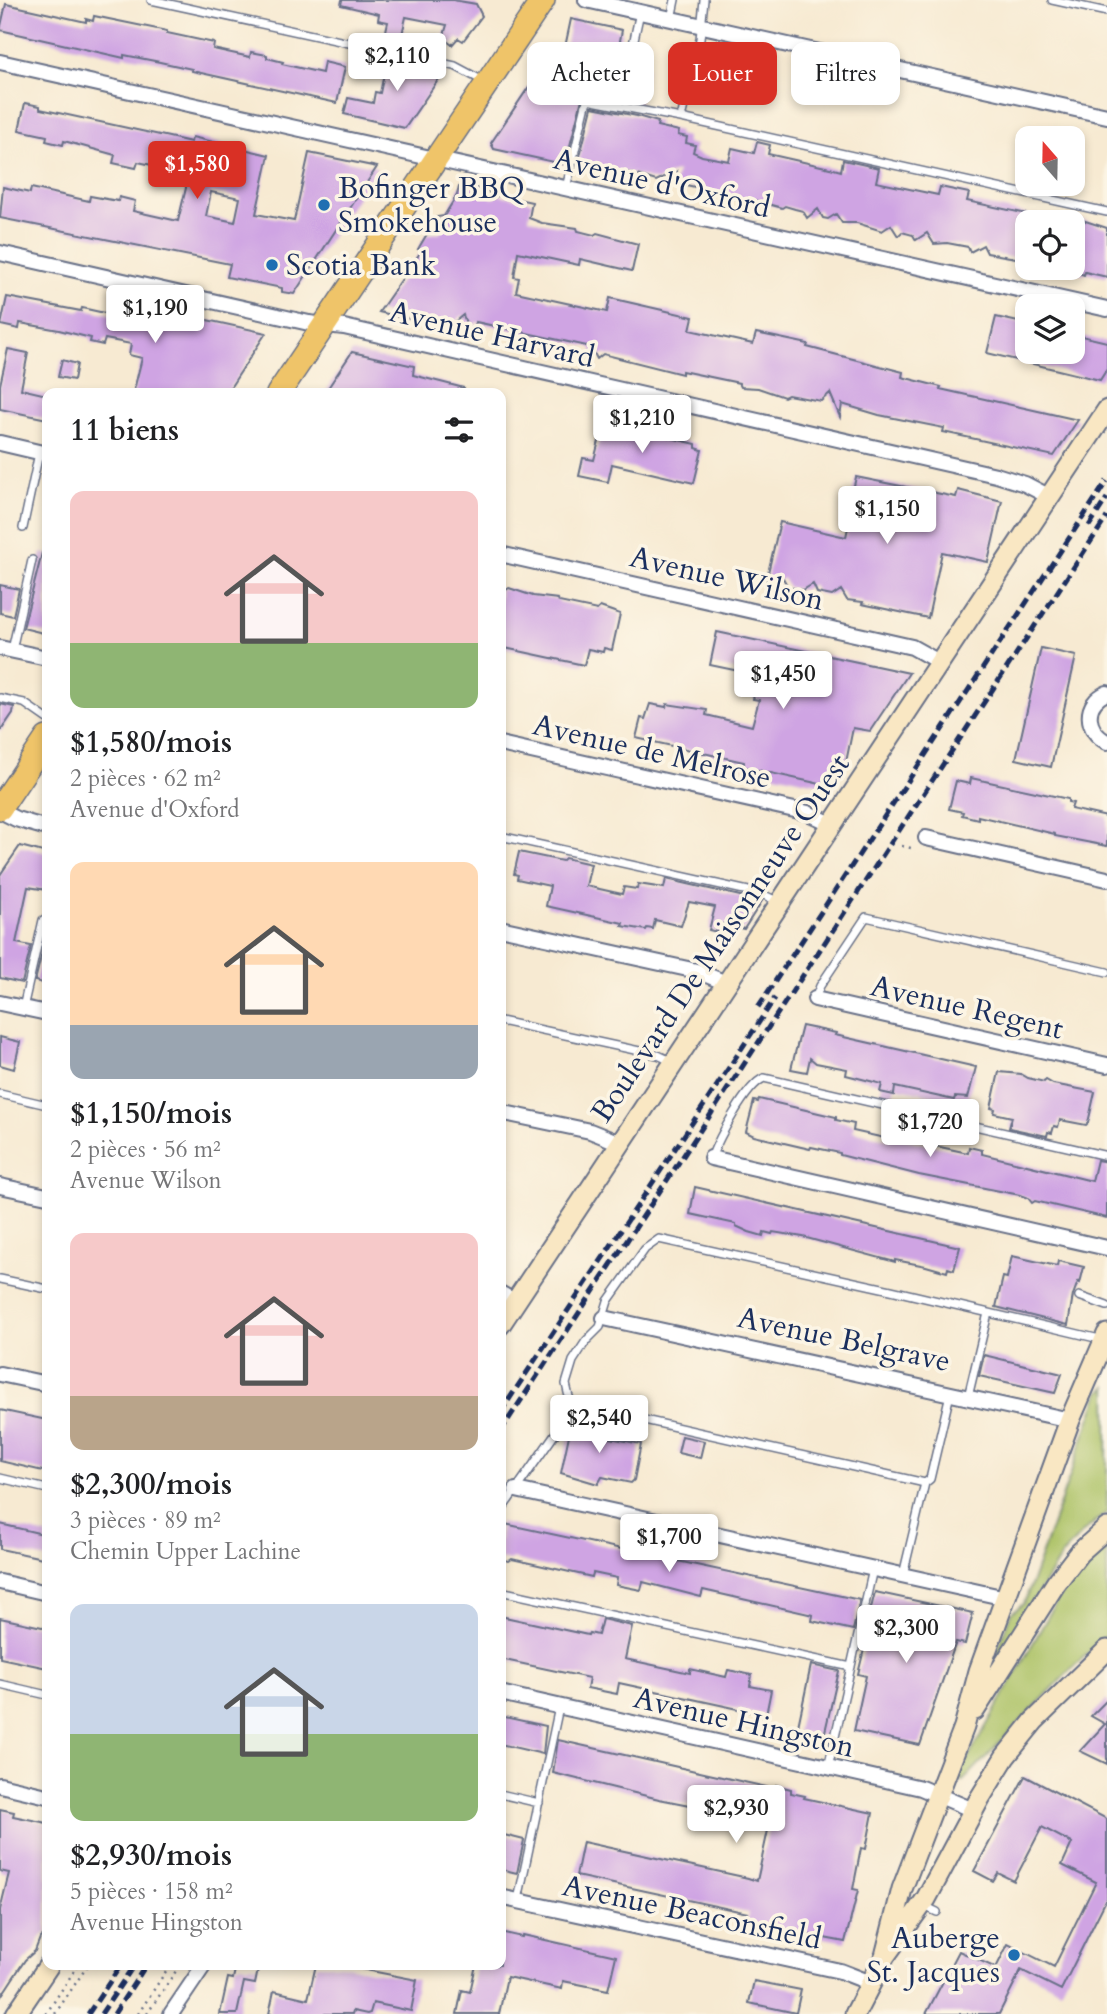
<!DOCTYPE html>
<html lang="fr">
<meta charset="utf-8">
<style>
body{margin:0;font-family:Cardo,serif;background:#f6f6f6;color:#202124;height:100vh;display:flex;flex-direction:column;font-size:26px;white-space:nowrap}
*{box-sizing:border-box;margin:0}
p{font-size:23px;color:#757577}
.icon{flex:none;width:38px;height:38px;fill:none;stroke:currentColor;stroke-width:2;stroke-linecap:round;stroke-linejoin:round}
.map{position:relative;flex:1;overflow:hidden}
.panel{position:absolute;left:42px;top:388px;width:464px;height:1582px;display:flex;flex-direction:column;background:#fff;border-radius:14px;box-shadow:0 4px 10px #0003}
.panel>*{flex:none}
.top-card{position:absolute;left:527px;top:42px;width:474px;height:63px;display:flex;gap:14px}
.needle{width:46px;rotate:340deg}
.tools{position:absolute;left:1015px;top:126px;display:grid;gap:14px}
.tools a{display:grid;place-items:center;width:70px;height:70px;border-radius:14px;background:#fff;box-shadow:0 4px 10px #0003;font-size:35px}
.price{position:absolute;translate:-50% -60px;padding:0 16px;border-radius:7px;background:#fff;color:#222;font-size:23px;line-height:46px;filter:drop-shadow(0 2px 4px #0008)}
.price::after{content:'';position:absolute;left:50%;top:42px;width:21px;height:16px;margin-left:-10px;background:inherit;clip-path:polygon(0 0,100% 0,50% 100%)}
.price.selected{background:#d93025;color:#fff}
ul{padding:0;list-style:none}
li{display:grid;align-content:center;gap:14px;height:371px;padding:0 28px}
li span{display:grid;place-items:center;height:217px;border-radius:14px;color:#555}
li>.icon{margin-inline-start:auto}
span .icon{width:126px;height:126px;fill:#fffc;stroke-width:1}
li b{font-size:30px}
h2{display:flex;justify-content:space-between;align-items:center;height:84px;padding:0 28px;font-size:30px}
.pill{padding:0 24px;border-radius:14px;background:#fff;box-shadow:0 4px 10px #0003;font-size:24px;line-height:63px}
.pill.selected{background:#d93025;color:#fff}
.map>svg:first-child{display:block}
</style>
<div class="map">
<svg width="1107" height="2014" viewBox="0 0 1107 2014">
<rect width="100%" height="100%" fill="#fcf5e5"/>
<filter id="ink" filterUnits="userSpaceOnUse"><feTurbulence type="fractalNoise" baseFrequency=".0143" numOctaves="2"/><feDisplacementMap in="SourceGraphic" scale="14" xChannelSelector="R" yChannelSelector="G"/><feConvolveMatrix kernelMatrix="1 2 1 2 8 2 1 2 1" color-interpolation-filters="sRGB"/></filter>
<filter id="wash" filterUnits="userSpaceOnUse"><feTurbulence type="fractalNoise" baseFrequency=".00686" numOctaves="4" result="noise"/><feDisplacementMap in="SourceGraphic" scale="28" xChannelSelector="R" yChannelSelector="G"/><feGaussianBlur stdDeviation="1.57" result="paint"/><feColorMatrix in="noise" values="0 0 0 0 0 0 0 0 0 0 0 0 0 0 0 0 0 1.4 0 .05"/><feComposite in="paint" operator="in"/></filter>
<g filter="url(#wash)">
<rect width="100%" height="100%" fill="#f7ead2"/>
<path fill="#adc368" stroke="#647963" stroke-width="2" d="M1107,1387v125l-23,19 -23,25 -74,123 24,-66 12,-9 3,-6 74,-206z
M1107,1540v95l-34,32 -110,114 -6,-3 102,-181 22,-31z"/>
<g id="blocks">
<path fill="#cfa4e3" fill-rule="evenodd" d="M342,0h111l23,4 6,12 -19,25 -5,-3 -6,7 -9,-7 4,-13 -41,-8 -7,31 -16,-4 5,-22 -10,-2 1,-6 -38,-9z
M6,4l80,18v-3l7,2 1,-5 73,15v2l47,10 -1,6 37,8 1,-5 16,3v3l16,4 -1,2 40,9 2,-11 21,5 -8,36 -145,-32v-2l-32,-7 -36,-7v3l-124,-28z
M571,19l51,11 -6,32 32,6 -9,36 -51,-10 -5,1 -17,66h-2l-1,3 -69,-15 -3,-6 41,-61 5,-12 17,2 6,-21 4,1z
M380,56l65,14 -40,58 -61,-14 4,-16 25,5 2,-11 5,1 6,-29 -8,-2z
M25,103l15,3v3l129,28 22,5 1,-5 77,18 -13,59 38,7 15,-68 68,14 -83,127 -12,-2v-4l-55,-11 3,-13 -230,-46 3,-31 27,6 1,-5 58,13 1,-5 28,5 1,-4 16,4 -2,10 45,10 8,-33 -2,-16 -46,-10 -2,6 -23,-5 2,-8 -51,-14 -1,4 -17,-4 1,-5 -28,-6zM211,192l29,6 -5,24 -29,-6z
M592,107l45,9 21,6 -1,4 22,5 -1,4 9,2 -1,6 9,2 -2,7 9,4 27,5 3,-13 22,5 3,-11 13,3 -2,9 62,14 11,3 2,-11 36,8 -3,14 62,13 2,-8 29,6 -2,8 60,13v46l-40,-7 -4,-8 -13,7 -2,-5 -21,-4 -13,1 -7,-11 -11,7 -3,-5 -11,-3 -4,4 -7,-11 -9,6 -25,-8h-15l-6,-9 -8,5 -5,-1 -5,-9 -11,9 -4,-7 -8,-2 -10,-3 -3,2 -32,-9 -1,3 -16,-4 -2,-3 -45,-10 -1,3 -11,-2 3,-15 -21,10 -25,-8 -25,-3 -2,-3 -8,-2 -18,-1z
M463,185l25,6 4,8 7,-4 33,7 -3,16 13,5 35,5 1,3 16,4 3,-2 41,11 -6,27 -52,-12 -1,6 -61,-13 -4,25 5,1 -3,14 91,20 3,-14 83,19 -3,13 63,14 3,-11 52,11 -1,3 96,25 -1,5 39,10 -1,2 138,31 -24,36 -111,-24 1,-4 -65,-13 -37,-11 -2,13 -10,-24 -9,8 -33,-6 -4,2 -26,-9 -17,-1 -2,-4 -57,-12v3l-79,-20 -6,5 -6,-12 -115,-25 -4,17 -9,-24 -11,9 -12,-1 -1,3 -60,-14 43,-62 -4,-1 9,-15 14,-1 -4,-16 7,-1 13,-21 2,-8z
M1073,217l34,11v49l-22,-5 -1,3 -11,-4z
M7,297l74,14 1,-3 76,17 3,-15 105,23 -40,61h-93l9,-36 -13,-3 2,-11 -26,-5 -2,6 -13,-3 1,-4 -32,-8 -39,-7 -1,6 -18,-4z
M996,317l31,7v28h46v-18l34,8v27l-7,11 -113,-27z
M8,349l20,4 -7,36 26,6v24l-47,-10v-24z
M352,352l62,14 -1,9 51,13 -1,6h-139z
M62,360l15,4 -3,16 -16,-3z
M604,422l92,22v4l6,2 -8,33 -82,-19 -4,18 -29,-6 4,-18 11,2z
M856,477l100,20 2,-7 44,11 -14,61 -46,-10 -14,66 -66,-14 1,-2 -16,-2 -6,-10 -9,6 -15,-3 -4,-9 -10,6 -15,-3 -5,-9 -8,5 -9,-2 14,-59 66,15 8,-38h-3z
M42,553l5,1v80l-24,-6z
M0,585l19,4 -6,27 -13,-3z
M509,588l24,8 25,3 1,3 38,8 3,-3 20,7 -8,36 -8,-2 -1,4 -15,-3 -4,16 -84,-18v-58l6,1z
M717,632l84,18 108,23 -39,58 -17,-3 -9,44 -7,-1 -3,16 -90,-20v-5l-108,-24 5,-20 4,1 5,-15 16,3 1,-3 40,6 -1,5 46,11 7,-26 -6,-1 5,-24 -48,-10z
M1041,648l35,8 -25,111 -35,-8z
M0,704l14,3 -1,6 -13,19z
M971,778l97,21v3l5,1 -2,6 36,8v29l-52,-10v-2l-77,-18v3l-16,-4 1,-3 -14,-3 7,-28 14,3z
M20,846l27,7v37l-19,-3 -12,56 15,3 -9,37 -22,-5v-103z
M519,852l43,9 3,-3 26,6 -5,22 36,8 2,-7 13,2 1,-5 26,4 2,-9 96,22 -18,28 -21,-5 -2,9 -12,-3 6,-23 -26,-5 -8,24 -26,-6 -2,9 -6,-1 -1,2 -24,-4 1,-3 -77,-17 4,-20 -33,-7 1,-4 -4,-1z
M43,949h4v35l-12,-3z
M802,1026l34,7 -1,2 141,32 -8,31 -13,-1 -1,3 -59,-13 -1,8 -14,-3 2,-8 -36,-9 1,-6 -31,-6 -6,-5 -3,14 -16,-3z
M0,1037l20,5 -6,27 -14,-4z
M999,1072l22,2 7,4 16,4 2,-2 7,4 42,8 -7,31 -2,2 -26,-5 -2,7 -4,-1 -2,7 -4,-1 -1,4 -38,-8 3,-11 -18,-4 1,-4 -4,-1z
M759,1099l77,18v3l18,4 -1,7 36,8v-3l79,17 1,-6 13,3v4l110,27 5,-21 10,2v56l-72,-17 -3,2 -4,-5 -8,-3 -101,-20 -79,-20v-2l-29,-6 -1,2 -56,-13 -8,-4 8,-31 4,1z
M695,1187l265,60 -6,23 -6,-2 -1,4 -21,-6 -31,-6v2l-92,-25 -30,-5 -1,2 -8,-2 -1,4 -14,-4 -13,-6v-2l-46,-10z
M1012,1256l45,10 1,-5 26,6 -4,16 -2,-1 -5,13 -5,30 -72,-18 7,-30 4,1z
M984,1355l78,19 -7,19 -76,-17z
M0,1410l47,10v52l-47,-11z
M572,1421l40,10 -2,7 31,6 -7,36 -3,3 -29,-6 -4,7 -37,-11z
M682,1436l22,5 -4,17 -22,-5z
M500,1523l360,77 -7,30 -41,-9 1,-6 -110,-25 -2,7 -58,-15 -2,8 -25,-5 1,-7 -24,-5 -1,4 -80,-18 -3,2 -9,-2z
M0,1524l47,11v24l-47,-10z
M875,1592l98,21 -8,31 -9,-2 -36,103 -66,-14 12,-55 -8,-2 10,-41h-3z
M500,1616l88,19 1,-2 9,2 4,-16 30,7 -7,33 65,14v-4l36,8 2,-7 24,5 -2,11 21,4 -5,25 -147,-32 -2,11 -30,-6 2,-10 -89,-19z
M0,1618l47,10v40l-47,-10z
M811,1665l28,6 -15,65 -27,-5z
M1107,1700v64l-27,-13 25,-27 -14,-8z
M500,1716l46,10 -3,28 -43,-10z
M558,1740l217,49 1,-4 15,4v4l14,3 -1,2 69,15 -7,36 -5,-1 -8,41 5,1 -13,52 -99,-19 2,-10 -172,-37 7,-34 165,36 9,3 13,-60 -111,-22 -106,-26z
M1025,1776l82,43v79l-46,92 -40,-20 -22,44h-73l33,-63 37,17 12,-24 46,23 42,-85 -34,-17 10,-22 -30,-16 -28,54 -16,-8 -5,8 -19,-10z
M0,1809l14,3 -1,4 34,7v109l-7,6 -5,13 -10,9 -25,38v-88l9,-37 -9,-2z
M500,1834l24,6 -7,33 -17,-4z
M500,1932l22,5 1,-2 93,21 -8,34 -45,-9 -1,8 -55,-12 -8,37h-42l5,-24 8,2 6,-27h24z
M236,1965h23l-4,19 -11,-2 -7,32h-17l8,-36 5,1z
M316,1965h25l76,15 -6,31 -38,-8 -3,10 -3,1 -14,-3 -1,3h-83l5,-23 34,8z
M754,1981l47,9 -5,23 -47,-10z"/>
</g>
</g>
<g filter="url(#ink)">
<use href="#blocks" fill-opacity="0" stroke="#687087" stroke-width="2"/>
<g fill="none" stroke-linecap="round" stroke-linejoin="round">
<g stroke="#687087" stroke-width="10">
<path id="lane" d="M151,0l304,66 30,16
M1052,0l55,12
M671,19l4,-19
M630,58l10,-46
M681,118l19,-79 4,-39
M566,188l21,-88 94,18 426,94
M23,528l16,-75
M12,650l20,-90
M0,698l24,5 23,16
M500,836l262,58 17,8
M815,999l5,-13 46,-69 241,55
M23,1008l20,-88 4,1
M500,1021l158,34 15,7
M0,1094l47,11
M711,1158c7,-18 35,-73 53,-80l343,78
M0,1279l47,10
M1079,1296l28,10
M968,1397l20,-84
M573,1404l-4,-7 -3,-13 7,-23 13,-20 14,-14 8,-26 37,-52 14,-10 232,51 213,50
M573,1404l352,79
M0,1478l47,11
M500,1512l69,-98 4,-10
M903,1575l22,-92 5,-4 20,-85
M500,1591l351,76
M0,1684l47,11
M828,1768l45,-199
M500,1794l39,9
M518,1900l41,-193
M922,1905l15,7"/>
</g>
<g stroke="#687087" stroke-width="18">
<path id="street" d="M586,0l521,116
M0,62l1107,247
M0,253l309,70 35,4 652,148 29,9 25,13
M0,443l47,11
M500,554l412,93 27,15
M0,648l47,10
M1107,693c-24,10 -22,38 0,49
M500,744l308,69 24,11
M0,811l16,8 31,9
M926,838l181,41
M500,928l197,43 29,12
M815,999l292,66
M0,1003l47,10
M500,1112l90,19 30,12
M711,1158l396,90
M0,1186l47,10
M500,1293l16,9
M604,1318l466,102
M0,1374l47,10
M516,1490l490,108
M0,1582l47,11
M500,1693l421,95 52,22
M0,1785l47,11
M500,1897l340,74 31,12
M171,2014l33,-49"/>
</g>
<g stroke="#687087" stroke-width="23">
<path id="secondary" d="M500,1325l607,-915
M975,1710l81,-127 23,-30 28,-25
M885,1956l17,-67 62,-162 15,-56 91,-251 37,-86
M16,2014l33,-49
M855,2014l30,-58 41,-57 54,-101 25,-41 29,-36 73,-71"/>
</g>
<g stroke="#687087" stroke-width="26">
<path id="primary" d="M278,394l265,-394
M0,808l47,-70"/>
</g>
<path stroke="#687087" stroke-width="2.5" stroke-dasharray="2 5" stroke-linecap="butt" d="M815,798l1,-5 12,3
M902,846l13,3
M46,2014l32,-49
M55,2014l33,-49
M138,2014l32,-49
M147,2014l33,-49"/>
<use href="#lane" stroke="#fff" stroke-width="7"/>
<use href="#street" stroke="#fff" stroke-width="14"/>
<use href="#secondary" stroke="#f9e7c3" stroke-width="19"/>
<use href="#primary" stroke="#efc469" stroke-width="23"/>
<path stroke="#1b2f5e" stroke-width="5" stroke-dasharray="10 5" stroke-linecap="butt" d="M1089,526l18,-28
M758,1007l349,-526
M500,1413l275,-415
M500,1432l607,-915
M88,2014l33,-49
M101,2014l33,-49
M114,2014l32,-49"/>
</g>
</g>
<g fill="#1f6fb2" stroke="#fcf5e5" stroke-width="2.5">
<circle cx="324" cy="205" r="7"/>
<circle cx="272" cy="265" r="7"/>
<circle cx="1014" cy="1955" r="7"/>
</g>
<g text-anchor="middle" stroke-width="7" stroke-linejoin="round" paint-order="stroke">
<g font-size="30" fill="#1b2f5e" stroke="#fcf5e5">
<text transform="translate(662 183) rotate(13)" y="10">Avenue d'Oxford</text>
<text transform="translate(492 334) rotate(13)" y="10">Avenue Harvard</text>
<text transform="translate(727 578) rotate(13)" y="10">Avenue Wilson</text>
<text transform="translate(652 751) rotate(13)" y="10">Avenue de Melrose</text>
<text transform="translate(720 938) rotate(-56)" y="10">Boulevard De Maisonneuve Ouest</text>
<text transform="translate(967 1007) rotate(13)" y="10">Avenue Regent</text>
<text transform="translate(844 1339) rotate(12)" y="10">Avenue Belgrave</text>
<text transform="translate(744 1722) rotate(13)" y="10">Avenue Hingston</text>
<text transform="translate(692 1912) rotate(12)" y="10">Avenue Beaconsfield</text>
</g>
<g font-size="30" fill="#1b2f5e" stroke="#fcf5e5" text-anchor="start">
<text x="338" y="198">Bofinger BBQ<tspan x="338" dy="34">Smokehouse</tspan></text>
<text x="286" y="275">Scotia Bank</text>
<text x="1000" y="1948" text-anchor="end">Auberge<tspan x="1000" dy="34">St. Jacques</tspan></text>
</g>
</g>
</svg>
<div class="tools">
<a><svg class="needle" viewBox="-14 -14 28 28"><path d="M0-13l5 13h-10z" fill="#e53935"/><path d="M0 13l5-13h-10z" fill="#757577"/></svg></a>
<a><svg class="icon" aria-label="locate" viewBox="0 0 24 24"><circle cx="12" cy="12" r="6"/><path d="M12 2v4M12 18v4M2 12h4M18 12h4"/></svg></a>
<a><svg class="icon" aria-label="layers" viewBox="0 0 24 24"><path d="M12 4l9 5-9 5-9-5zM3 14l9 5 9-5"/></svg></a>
</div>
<b class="price" style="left:397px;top:93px">$2,110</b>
<b class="price selected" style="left:197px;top:201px">$1,580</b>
<b class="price" style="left:155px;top:345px">$1,190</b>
<b class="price" style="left:642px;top:455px">$1,210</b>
<b class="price" style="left:887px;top:546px">$1,150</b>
<b class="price" style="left:783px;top:711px">$1,450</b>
<b class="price" style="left:930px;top:1159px">$1,720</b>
<b class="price" style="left:599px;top:1455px">$2,540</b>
<b class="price" style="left:669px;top:1574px">$1,700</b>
<b class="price" style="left:906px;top:1665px">$2,300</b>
<b class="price" style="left:736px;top:1845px">$2,930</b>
<div class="top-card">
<a class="pill">Acheter</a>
<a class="pill selected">Louer</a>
<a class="pill">Filtres</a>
</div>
<section class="panel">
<h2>11 biens<svg class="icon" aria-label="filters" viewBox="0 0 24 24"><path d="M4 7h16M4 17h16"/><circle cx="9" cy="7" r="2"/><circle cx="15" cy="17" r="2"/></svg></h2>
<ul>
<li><span style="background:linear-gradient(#f6c9c9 70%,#8fb573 0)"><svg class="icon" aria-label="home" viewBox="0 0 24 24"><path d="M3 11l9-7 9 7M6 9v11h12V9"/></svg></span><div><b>$1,580/mois</b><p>2 pièces · 62 m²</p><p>Avenue d'Oxford</p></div></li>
<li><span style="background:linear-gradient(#ffd9b3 75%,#9aa5b1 0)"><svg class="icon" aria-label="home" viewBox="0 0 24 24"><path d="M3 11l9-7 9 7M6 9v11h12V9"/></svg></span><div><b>$1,150/mois</b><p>2 pièces · 56 m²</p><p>Avenue Wilson</p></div></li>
<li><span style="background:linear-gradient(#f6c9c9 75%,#b9a48a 0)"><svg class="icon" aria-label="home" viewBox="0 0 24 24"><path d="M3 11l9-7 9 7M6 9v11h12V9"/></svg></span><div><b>$2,300/mois</b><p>3 pièces · 89 m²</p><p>Chemin Upper Lachine</p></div></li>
<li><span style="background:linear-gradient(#c9d6e8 60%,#8fb573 0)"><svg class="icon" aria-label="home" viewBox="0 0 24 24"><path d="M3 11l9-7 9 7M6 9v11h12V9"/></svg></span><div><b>$2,930/mois</b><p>5 pièces · 158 m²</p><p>Avenue Hingston</p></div></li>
</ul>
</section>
</div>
